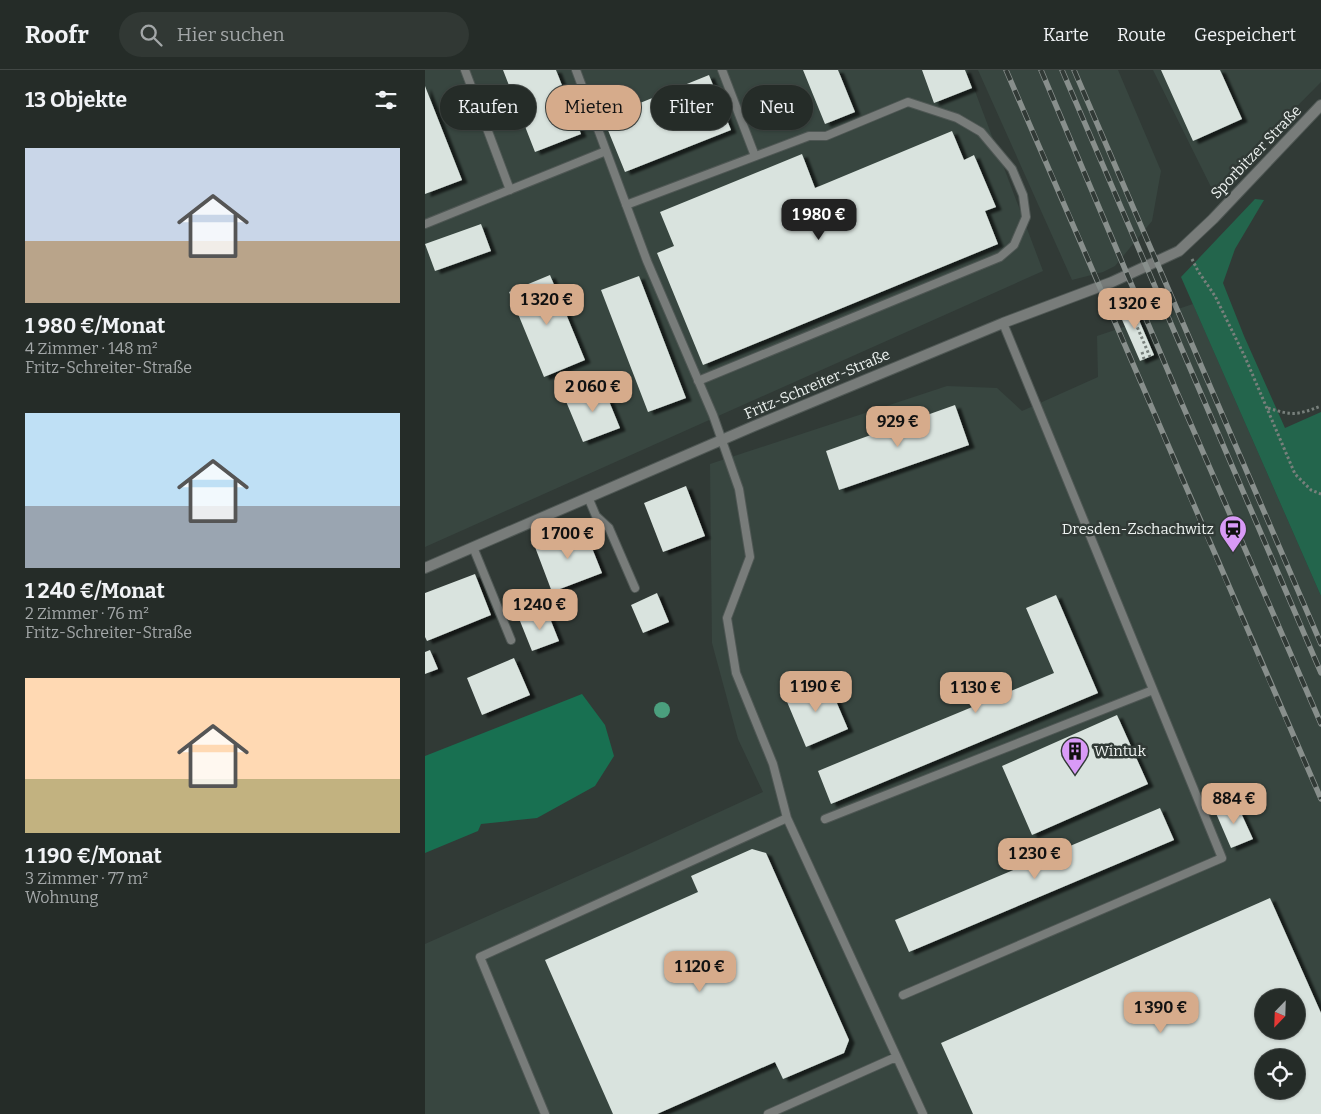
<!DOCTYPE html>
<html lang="de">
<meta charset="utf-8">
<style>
body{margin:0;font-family:Bitter,serif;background:#313834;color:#f1f3f6;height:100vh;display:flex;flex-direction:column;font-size:19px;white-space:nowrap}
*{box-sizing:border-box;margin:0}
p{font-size:16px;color:#a3a7a8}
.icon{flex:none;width:28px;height:28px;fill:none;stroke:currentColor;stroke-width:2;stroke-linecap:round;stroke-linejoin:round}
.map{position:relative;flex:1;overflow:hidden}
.side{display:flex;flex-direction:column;background:#252c28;width:425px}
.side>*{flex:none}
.banner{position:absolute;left:15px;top:15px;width:475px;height:45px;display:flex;gap:10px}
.needle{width:32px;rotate:203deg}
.tools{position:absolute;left:830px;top:919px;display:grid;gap:10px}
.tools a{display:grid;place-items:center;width:50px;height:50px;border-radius:50%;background:#252c28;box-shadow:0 1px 4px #0004,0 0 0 1px #424845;font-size:25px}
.price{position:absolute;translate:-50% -42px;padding:0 11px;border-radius:10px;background:#d6ab8b;color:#111;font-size:16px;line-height:32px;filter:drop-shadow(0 1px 2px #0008)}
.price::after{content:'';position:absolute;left:50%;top:30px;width:15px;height:11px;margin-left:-8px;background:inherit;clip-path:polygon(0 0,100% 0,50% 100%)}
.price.active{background:#222;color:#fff}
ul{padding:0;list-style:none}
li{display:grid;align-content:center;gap:10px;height:265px;padding:0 25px}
li span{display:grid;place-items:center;height:155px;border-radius:0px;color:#555}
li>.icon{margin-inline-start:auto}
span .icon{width:90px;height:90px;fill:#fffc;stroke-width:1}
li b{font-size:21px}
h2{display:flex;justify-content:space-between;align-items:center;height:60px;padding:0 25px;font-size:21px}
.pill{padding:0 18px;border-radius:22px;background:#252c28;box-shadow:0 1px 4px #0004,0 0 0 1px #424845;font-size:18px;line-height:45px}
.pill.active{background:#d6ab8b;color:#111}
header{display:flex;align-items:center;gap:30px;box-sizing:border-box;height:70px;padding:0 25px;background:#252c28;border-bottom:1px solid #424845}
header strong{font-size:24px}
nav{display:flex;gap:28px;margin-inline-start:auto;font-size:18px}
.search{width:350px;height:45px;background:#313834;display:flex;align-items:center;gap:12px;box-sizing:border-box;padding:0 18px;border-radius:28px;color:#a3a7a8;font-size:19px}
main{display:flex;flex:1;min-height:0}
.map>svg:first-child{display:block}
</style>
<header>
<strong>Roofr</strong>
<div class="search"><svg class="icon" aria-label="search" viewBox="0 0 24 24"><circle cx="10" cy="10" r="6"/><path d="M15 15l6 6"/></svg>Hier suchen</div>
<nav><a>Karte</a><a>Route</a><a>Gespeichert</a></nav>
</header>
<main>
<section class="side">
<h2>13 Objekte<svg class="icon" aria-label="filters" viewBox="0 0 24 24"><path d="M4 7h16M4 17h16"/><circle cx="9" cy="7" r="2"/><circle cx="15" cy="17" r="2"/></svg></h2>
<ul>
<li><span style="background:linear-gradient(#c9d6e8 60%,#b9a48a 0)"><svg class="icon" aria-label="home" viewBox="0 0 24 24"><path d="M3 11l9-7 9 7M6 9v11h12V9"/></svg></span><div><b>1 980 €/Monat</b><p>4 Zimmer · 148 m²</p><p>Fritz-Schreiter-Straße</p></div></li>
<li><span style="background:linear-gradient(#bfe0f5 60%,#9aa5b1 0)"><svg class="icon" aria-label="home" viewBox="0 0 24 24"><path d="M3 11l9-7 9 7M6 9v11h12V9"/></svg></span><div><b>1 240 €/Monat</b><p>2 Zimmer · 76 m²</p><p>Fritz-Schreiter-Straße</p></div></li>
<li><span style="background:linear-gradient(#ffd9b3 65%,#c2b280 0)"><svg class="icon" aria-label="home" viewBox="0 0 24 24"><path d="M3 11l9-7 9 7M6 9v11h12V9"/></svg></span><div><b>1 190 €/Monat</b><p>3 Zimmer · 77 m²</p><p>Wohnung</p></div></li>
</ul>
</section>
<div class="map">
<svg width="896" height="1044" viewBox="0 0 896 1044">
<defs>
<filter id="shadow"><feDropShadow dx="5.5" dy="3" stdDeviation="1" flood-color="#0009"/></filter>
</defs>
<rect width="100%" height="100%" fill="#313a36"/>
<path fill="#384640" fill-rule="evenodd" d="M0,0h542l76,201 -618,276z
M553,0h140l43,101 -9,50 -37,45 -12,6 -31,8z
M728,0h168v12l-108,109z
M768,234l128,292v518h-896v-170l205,-91 133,-61 -25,-53 -26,-96 -2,-179 237,-78 50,2 25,23 76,-34 -1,-41zM839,928h32v32h-32zM839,988h32v32h-32z"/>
<path fill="#23654c" d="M830,129l9,1 -29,49 -12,34 21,53 41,92 36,-16v184l-140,-319z"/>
<path fill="#187051" d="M157,624l23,31 9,31 -19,30 -58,32 -56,6 -3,7 -53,22v-97z"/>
<path fill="#d9e3de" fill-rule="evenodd" filter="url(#shadow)" d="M78,0h53l25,64 -46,18z
M378,0h35l17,42 -30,12z
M497,0h43l7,18 -38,15z
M736,0h59l22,49 -49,22z
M284,5l22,55 -106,42 -22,-54z
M0,16l37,94 -37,14z
M527,61l12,29 10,-5 22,52 -11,4 13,33 -295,121 -46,-112 17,-7 -14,-34 142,-58 13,34z
M56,154l10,27 -56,20 -10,-27z
M125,205l35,85 -41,17 -35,-85z
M214,206l47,122 -38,14 -47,-122z
M705,229l24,56 -14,6 -24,-55z
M177,314l18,44 -37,14 -18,-43z
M530,335l14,40 -130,45 -13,-39z
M261,416l19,50 -42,16 -19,-49z
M159,458l18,45 -50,19 -17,-45z
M50,504l16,41 -64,26 -2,-4v-44z
M232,523l12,29 -26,11 -12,-28z
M631,525l42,98 -267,111 -13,-33 236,-98 -28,-65z
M122,541l12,30 -27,10 -12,-30z
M5,580l8,19 -13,5v-22z
M89,588l16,37 -48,20 -15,-37z
M402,610l21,49 -42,18 -21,-50z
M692,645l31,69 -116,51 -30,-69z
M811,732l17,37 -22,9 -16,-37z
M735,738l14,32 -265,112 -14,-32z
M327,779l14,4 83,187 -5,13 -61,26 -8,-17 -118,52h-44l-68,-154 153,-68 -7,-16z
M845,828l51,115v101h-348l-32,-71zM839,928h32v32h-32zM839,988h32v32h-32z"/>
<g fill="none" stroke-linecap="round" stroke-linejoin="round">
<g stroke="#4f5754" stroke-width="10">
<path id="service" d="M40,0l45,120
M151,0l71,191 66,154 26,74 11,68 -23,61 9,55 37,91 14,54 136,296
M297,0l33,86
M201,135l183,-69h17l82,-34 49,16 24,14 31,37 11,26 3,22 -12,28 -14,12 -302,124
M0,154l181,-73
M163,427l8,19 13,12 26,60
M48,477l38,93
M400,749l328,-129
M478,925l319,-137 -219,-535
M120,1044l-65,-157 307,-139
M343,1044l128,-57"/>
</g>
<g stroke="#4f5754" stroke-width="12">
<path id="minor" d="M0,498l329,-142 249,-103 109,-41 67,-31 34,-32 108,-114"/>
</g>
<path stroke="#78807c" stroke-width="3" stroke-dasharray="2.5 2.5" stroke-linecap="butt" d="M767,189l6,12 17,25 30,61 50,117 16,16 10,4
M694,229l5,-3 26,61
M717,282l2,7
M843,338c25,8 29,7 53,-2"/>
<use href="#service" stroke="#787c7a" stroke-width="8"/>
<use href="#minor" stroke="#787c7a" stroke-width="10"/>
<g stroke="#888f8c" stroke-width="5.5">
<path id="rail" d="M581,0c106,243 209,487 315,729
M616,0l135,320 145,334
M637,0l259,603
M649,0l247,574"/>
</g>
<use href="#rail" stroke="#313a36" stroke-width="4" stroke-dasharray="11" stroke-linecap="butt"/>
</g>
<circle fill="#4b9f7e" cx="237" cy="640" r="8"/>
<defs>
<g id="station-pin" transform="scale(1.4375)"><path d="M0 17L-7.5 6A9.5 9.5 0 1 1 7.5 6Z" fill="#d99af7" stroke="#313a36"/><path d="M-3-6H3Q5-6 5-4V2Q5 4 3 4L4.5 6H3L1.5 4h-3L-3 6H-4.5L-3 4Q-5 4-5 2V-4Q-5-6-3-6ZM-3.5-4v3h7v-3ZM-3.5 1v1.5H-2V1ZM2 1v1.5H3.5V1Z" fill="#111"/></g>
<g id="building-pin" transform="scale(1.4375)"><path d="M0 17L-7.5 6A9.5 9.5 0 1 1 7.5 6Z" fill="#d99af7" stroke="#313a36"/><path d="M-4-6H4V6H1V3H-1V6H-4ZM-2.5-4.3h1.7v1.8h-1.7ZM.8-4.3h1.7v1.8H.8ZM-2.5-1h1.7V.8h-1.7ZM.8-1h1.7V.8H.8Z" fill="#111"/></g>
</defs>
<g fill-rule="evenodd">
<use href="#station-pin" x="808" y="459"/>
<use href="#building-pin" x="650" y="681"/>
</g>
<g text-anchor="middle" stroke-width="5" stroke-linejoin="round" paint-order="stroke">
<g font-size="15" fill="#edf2f0" stroke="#313a36">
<text transform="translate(831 82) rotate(-46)" y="5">Sporbitzer Straße</text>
<text transform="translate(392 314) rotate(-23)" y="5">Fritz-Schreiter-Straße</text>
</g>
<g font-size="15" fill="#edf2f0" stroke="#313a36" text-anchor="end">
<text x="789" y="464">Dresden-Zschachwitz</text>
<text x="669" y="686" text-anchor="start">Wintuk</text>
</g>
</g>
</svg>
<div class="tools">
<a><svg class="needle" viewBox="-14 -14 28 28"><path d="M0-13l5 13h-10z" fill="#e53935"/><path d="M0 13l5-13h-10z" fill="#a3a7a8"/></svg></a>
<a><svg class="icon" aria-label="locate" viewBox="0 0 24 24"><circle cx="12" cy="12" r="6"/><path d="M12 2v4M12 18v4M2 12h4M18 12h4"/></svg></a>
</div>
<b class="price active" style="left:394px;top:171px">1 980 €</b>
<b class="price" style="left:122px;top:256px">1 320 €</b>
<b class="price" style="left:710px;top:260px">1 320 €</b>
<b class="price" style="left:168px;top:343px">2 060 €</b>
<b class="price" style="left:473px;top:378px">929 €</b>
<b class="price" style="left:143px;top:490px">1 700 €</b>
<b class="price" style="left:115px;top:561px">1 240 €</b>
<b class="price" style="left:391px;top:643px">1 190 €</b>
<b class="price" style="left:551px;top:644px">1 130 €</b>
<b class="price" style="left:809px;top:755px">884 €</b>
<b class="price" style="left:610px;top:810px">1 230 €</b>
<b class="price" style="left:275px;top:923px">1 120 €</b>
<b class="price" style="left:736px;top:964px">1 390 €</b>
<div class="banner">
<a class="pill">Kaufen</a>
<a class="pill active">Mieten</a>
<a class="pill">Filter</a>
<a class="pill">Neu</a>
</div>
</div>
</main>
